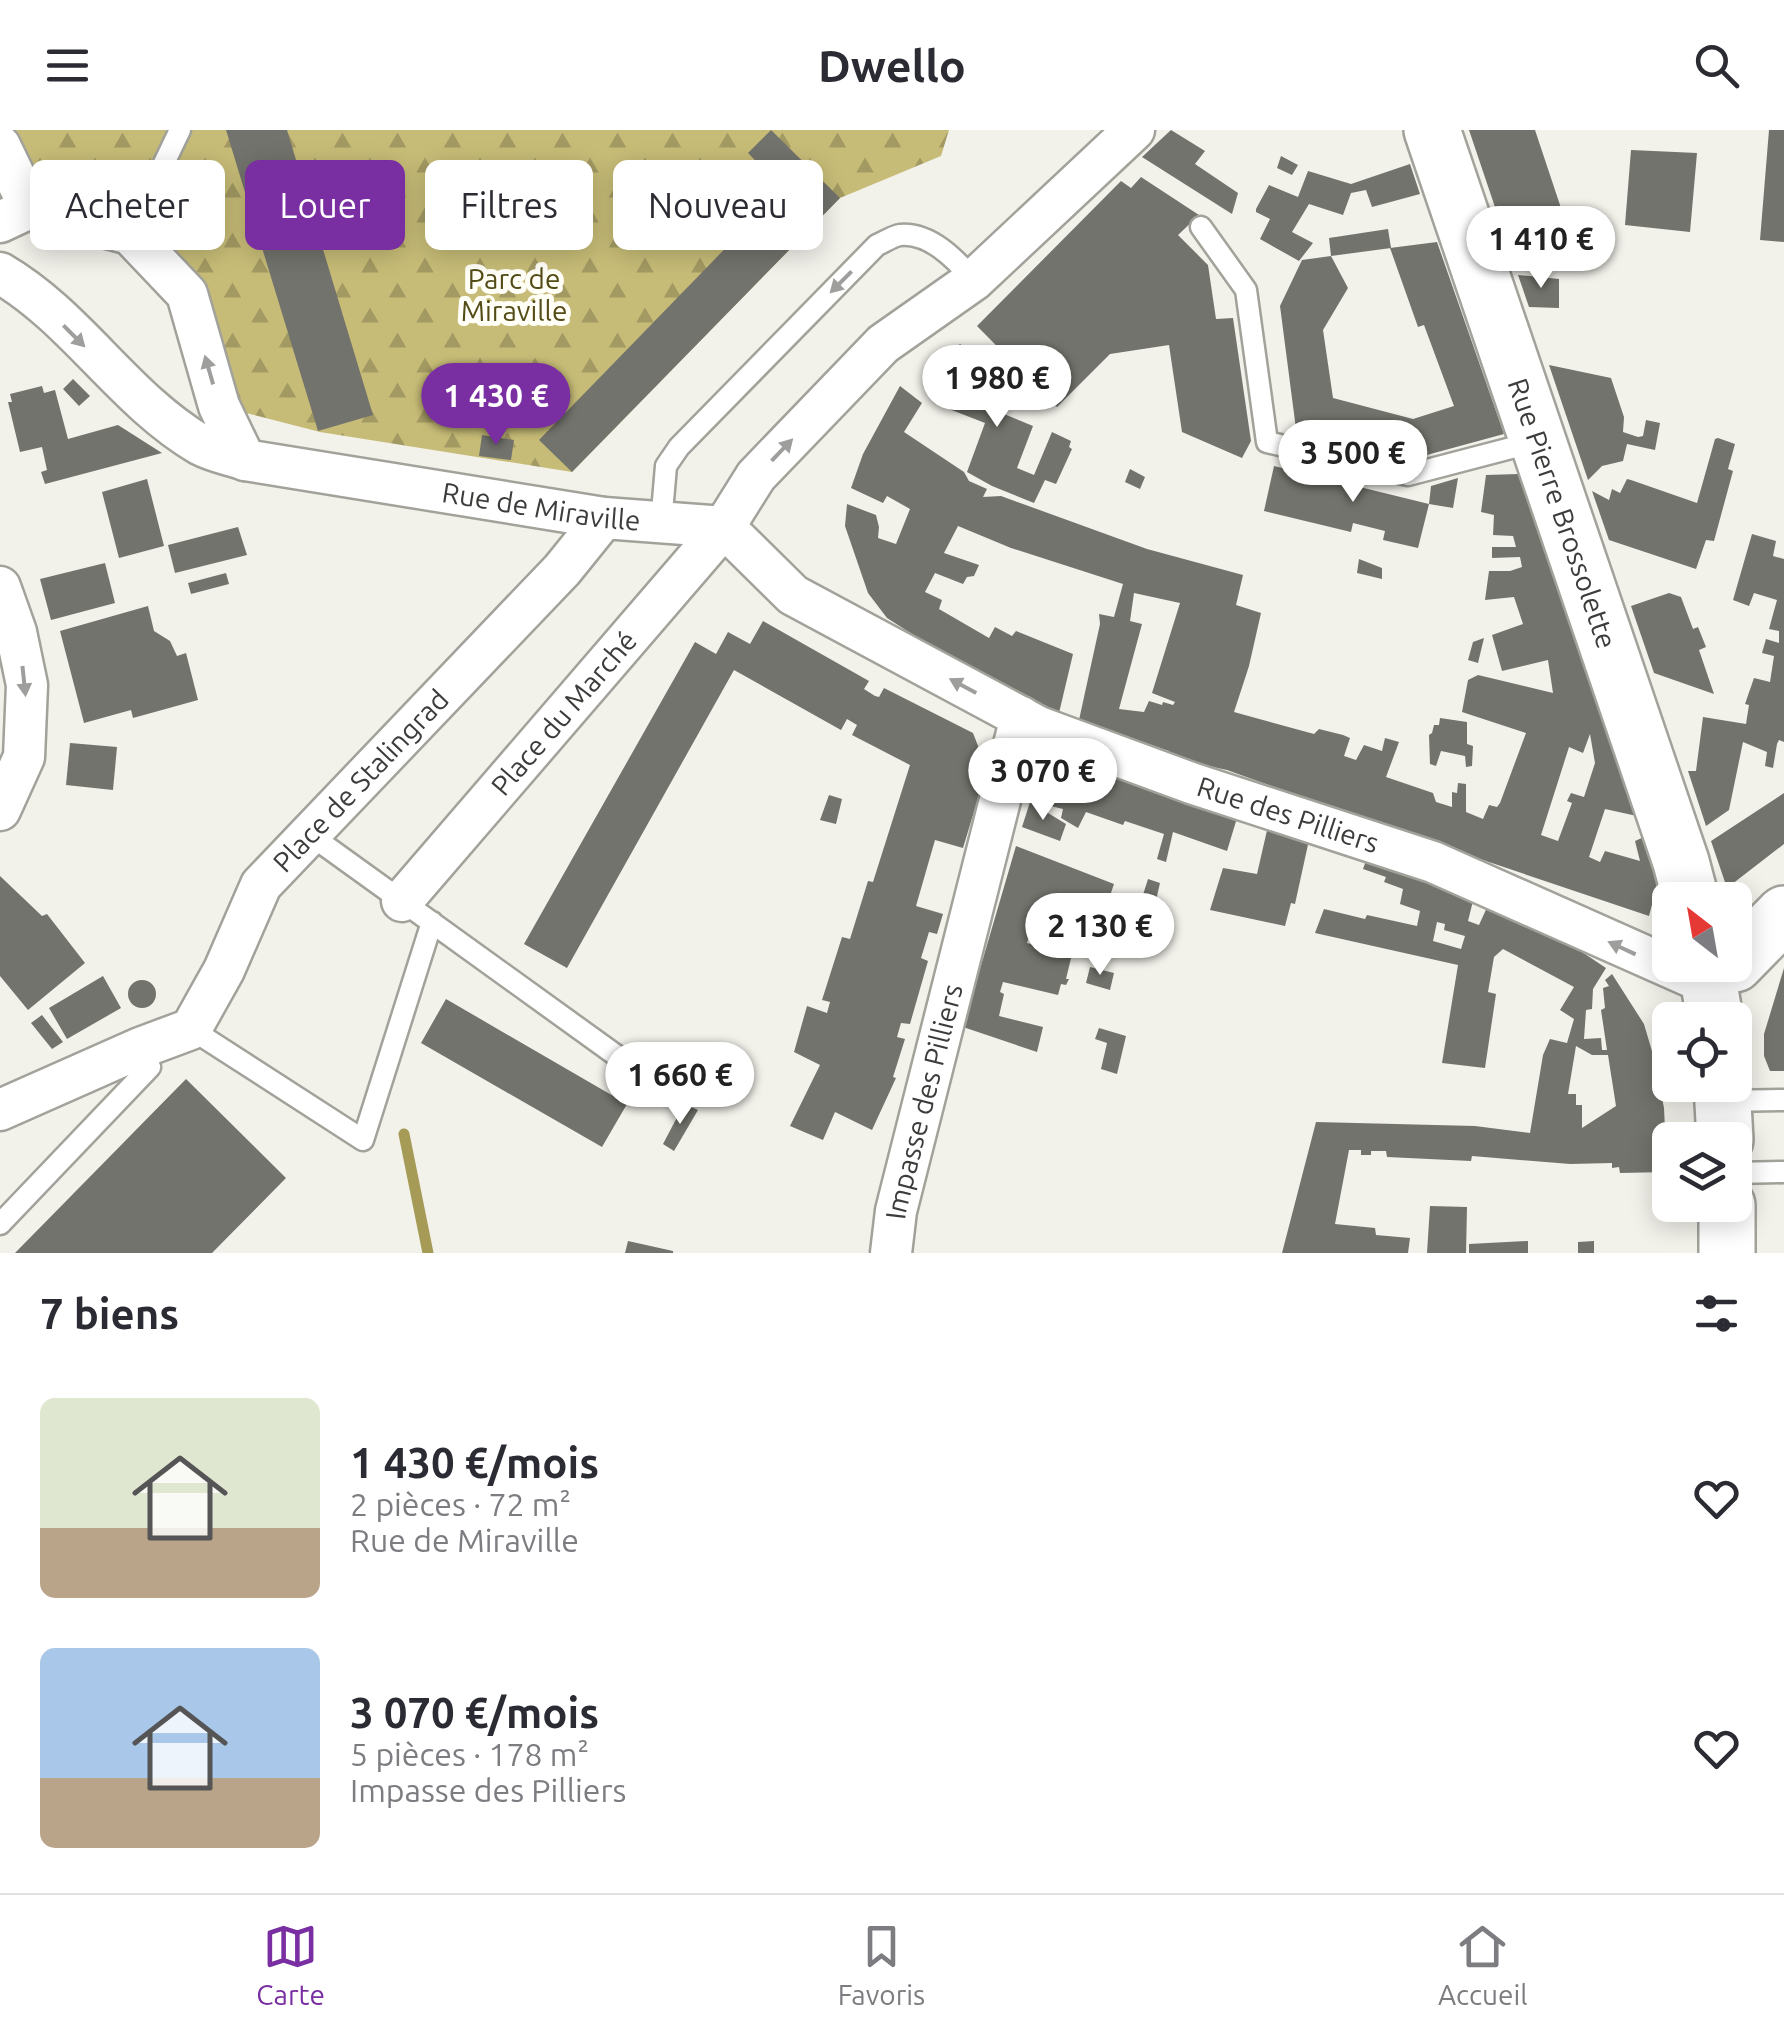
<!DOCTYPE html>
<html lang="fr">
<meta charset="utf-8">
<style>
body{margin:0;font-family:Ubuntu,sans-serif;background:#f7f7f7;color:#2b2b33;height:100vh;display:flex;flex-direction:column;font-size:38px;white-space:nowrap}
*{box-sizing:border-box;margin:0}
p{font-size:32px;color:#7c7c81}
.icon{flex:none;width:55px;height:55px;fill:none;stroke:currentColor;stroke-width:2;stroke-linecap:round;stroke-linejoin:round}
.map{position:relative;height:1123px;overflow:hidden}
.details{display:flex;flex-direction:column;background:#fff;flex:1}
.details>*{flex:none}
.hud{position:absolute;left:30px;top:30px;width:1000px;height:90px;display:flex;gap:20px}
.needle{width:65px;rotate:329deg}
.controls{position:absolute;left:1652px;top:752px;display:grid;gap:20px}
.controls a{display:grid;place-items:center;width:100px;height:100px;border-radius:15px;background:#fff;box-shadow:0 5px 25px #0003;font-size:50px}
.price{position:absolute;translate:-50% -85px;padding:0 22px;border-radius:35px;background:#fff;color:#222;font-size:32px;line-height:65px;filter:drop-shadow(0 2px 5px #0008)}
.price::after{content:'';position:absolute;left:50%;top:60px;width:30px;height:22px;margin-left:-15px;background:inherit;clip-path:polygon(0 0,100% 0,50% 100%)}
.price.selected{background:#792fa2;color:#fff}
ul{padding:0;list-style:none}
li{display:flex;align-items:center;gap:30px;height:250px;padding:0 40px}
li span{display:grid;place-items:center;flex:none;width:280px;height:200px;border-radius:15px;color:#555}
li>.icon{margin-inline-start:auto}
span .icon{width:120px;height:120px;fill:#fffc;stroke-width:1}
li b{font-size:42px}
h2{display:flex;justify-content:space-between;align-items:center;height:120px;padding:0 40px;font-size:42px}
.tag{padding:0 35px;border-radius:15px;background:#fff;box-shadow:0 5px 25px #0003;font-size:35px;line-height:90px}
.tag.selected{background:#792fa2;color:#fff}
header{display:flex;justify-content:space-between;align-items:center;height:130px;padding:0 40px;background:#fff;font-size:45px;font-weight:700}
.dock{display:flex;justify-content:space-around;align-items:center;height:140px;border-top:2px solid #e1e1e2;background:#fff;font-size:28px;color:#7c7c81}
.dock a{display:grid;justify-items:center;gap:5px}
.dock .selected{color:#792fa2}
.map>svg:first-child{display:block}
</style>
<header><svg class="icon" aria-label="menu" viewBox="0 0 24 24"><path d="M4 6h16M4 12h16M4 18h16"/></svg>Dwello<svg class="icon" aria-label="search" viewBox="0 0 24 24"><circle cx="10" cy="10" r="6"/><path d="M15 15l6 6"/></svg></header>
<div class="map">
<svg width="1784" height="1123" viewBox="0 0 1784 1123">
<defs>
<pattern id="forest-firs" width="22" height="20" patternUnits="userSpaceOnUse" patternTransform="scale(2.5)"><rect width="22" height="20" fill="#c7bc77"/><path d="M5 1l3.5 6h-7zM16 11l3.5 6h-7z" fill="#a39a63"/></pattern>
</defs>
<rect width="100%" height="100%" fill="#f2f1ea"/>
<path fill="url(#forest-firs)" d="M0,0h949l-8,26 -101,42 -268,274 -252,-40 -101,-26 -32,-112 -57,-60 -69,-17z"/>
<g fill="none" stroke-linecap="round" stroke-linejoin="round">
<path stroke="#a59b57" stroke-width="11" d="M404,1004l24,119"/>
</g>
<path fill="#73736d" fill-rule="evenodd" d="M226,0h61l86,285 -55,16z
M771,0l69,68 -268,274 -33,-32 244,-251 -35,-36z
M1171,0l34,21 -10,13 43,29 -6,21 -90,-57z
M1469,0h66l30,90 -68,-7z
M1769,0h15v112l-24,-2z
M1631,20l66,3 -7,79 -65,-7z
M1281,26l17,9 -6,10 -15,-7z
M1410,34l10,30 -48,13 -6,-17 -15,3 -8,22 -34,-11 -17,28 21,11 -14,18 -39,-22 10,-20 -14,-7v-3l13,-24 29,12 10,-26 43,13z
M1141,47l58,38 -21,20 30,30 8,54 17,-1 18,123 -9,17 -60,-26 -13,-87 -59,9 -53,53 -80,-81 144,-145 10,7z
M1388,99l3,19 -60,8 17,32 -25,42 10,68 80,21 41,-13 -30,-81 -6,2 -28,-79 47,-6 67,192 -92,25 -116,-30 -16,-123 22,-46 29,-4 -2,-18z
M1518,145l41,4v29l-30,-1z
M960,214l26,22 -8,14 28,16 -7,16 34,14 -16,42 17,7 18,-43 19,9 -2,6 3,2 -16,35 -11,-4 -11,23 -42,-17 -25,-14 18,-49 -36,-14 4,-12 -30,-15z
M1549,235l62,13 13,39 -1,15 15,5 5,-1 3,-16 14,3 -5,27 -28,-6 -4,17 -21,5 -14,14z
M73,249l17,17 -11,10 -16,-17z
M42,256l2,7 11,-3 13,49 50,-14 44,28 -117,31 -4,-12 6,-2 -5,-23 -22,5 -12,-50h4l-2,-8z
M900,256l22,17 -18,29 60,40 5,9 18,8 -4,8 18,-1 146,53 96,26 -7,30 25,8 -12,53 -15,46 80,22 5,-5 24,6 7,3 -6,18 12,4 8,-15 18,6 3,-13 14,4 -13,35 47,16 3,9 16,5v-15l5,1 1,-10 8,1v28l17,7 6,-14 8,2 3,-4 26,-70 -64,-21 6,-32 10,-5 75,18 -5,-33 -46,11 -10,-36 31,-11 -9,-27 -29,3 4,-29h21l12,-4 -2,-10 -28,1v-11h24l-3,-11 -20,-1 1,-20 -13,-3 5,-37 32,-1 119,342 -32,-7 -16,48 11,5 5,-11 35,10 -5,-20 9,-4 15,41 -10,38 -374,-126 -1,-3 -47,-17 -14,-3 -2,2 -41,-14 -1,-4 -90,-31 21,-96 -1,-10 15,3 9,-33 -112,-36 -53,-22 -14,27 35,12 -5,11 -7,1 -4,7 -28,-11 -10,19 17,8 -3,9 50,29 6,-11 17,9 4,-5 57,23 -14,59 -55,-20 -117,-75 -19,-25 -23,-67 2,-22 29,11 3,12 -1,11 18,6 14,-35 -23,-13 -4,7 -32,-15 12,-34zM1134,463l46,10 -28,90 23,9 -2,3 -10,-3 -1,3 -13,-4 -5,11 -25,-3 23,-85 -12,-3zM1590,604l5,29 -11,34 -13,-4 -4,8 5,2 -14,38 -17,-6 28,-88 14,6z
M482,305l32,5 -3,20 -32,-4z
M1718,308l17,6 -7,25 5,2 -19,70 -8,-1 -10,29 -87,-29 -17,-49 17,9 3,-11 8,4 7,-14 4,1 66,23 18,-64z
M1274,336l155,38 2,-18 27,-8 -5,30 -24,-4 -11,44 -35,-8 2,-9 -32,-8 -2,9 -87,-21z
M1130,339l15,8 -5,12 -15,-7z
M147,349l17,67 -45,12 -17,-66z
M238,397l9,28 -72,18 -7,-28z
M1752,404l24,7 -3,15 11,3v183l-5,-2 -2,4 -4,24 -8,-2 2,-14 -24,-10 -14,68 -23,16 -18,-55h8l7,-54 43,7 3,-19 -4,-1 9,-26 16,4 4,-26 -12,-3 4,-14 13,4v-12l-10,-2 8,-29 -23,-7 -5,13 -16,-6z
M1359,429l23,9v11l-25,-6z
M105,433l10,40 -64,17 -11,-41z
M226,443l3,11 -38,10 -3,-11z
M1669,463l12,4 12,32 5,-2 8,20 -7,3 15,44 -60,-21 -23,-67z
M148,476l6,25 16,10 7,15 9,-3 12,47 -65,18 -2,-8 -47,13 -24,-92z
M763,491l106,60 -5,8 11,7 4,1 5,-9 89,45 14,36 -24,79 -28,-8 -19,66 27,8 -6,20 -8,-2 -8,26 7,3 -18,63 -9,-1 -4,14 8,2 -12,38 3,1 -24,52 -37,-18 -12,28 -33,-14 30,-61 -26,-13 13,-46 20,7 3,-11 -8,-2 20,-63 8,2 18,-58 5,1 37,-117 -58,-30 5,-10 -10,-6 -6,11 -107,-60 -167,298 -43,-24 171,-302 21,12 12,-22 22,12z
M1484,508l-6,25 -10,-3 5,-18z
M1440,588l27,4v22l6,2 -1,20 -6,1 -1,-11 -24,-5 -5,15 -6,-2 -1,-29 3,-2 2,-8h5z
M70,613l47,4 -4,43 -47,-5z
M1049,617l41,20 147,51 -10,33 -54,-19 -7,30 -9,-3 7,-25 -39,-13 -2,4 -37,-13 -8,16 -17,-10 2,-9 -16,-4 2,-9 -16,-5z
M1784,663v51l-57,44 -16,-47z
M829,665l13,4 -6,25 -16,-4z
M1030,672l36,22 -6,17 -38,-14z
M1268,696l41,14 -14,64 -4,-1 -6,23 -75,-16 13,-42 34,6z
M1016,716l98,38 -14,41 -42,-15 -2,2 -19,-6 -10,37 45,11 -6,25h3l-3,6 -5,-1 -3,11 -55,-13 -3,10 4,2 -5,22 44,11 -6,25 -74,-25z
M1367,728l42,13 64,30 -5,20 11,4 10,-22 48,19 69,46 -13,21 -1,20 -6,1 -2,29 17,-1 1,12h5l-6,-40 4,-2 -2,-20 6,-2 -4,-6 7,-6 32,50 10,34 10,50 3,64 -47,1 -1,-6 -7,1v-5l-42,1 -98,-8 -1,5 -84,-4 -1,-6h-15v4h-10v-5h-12l-14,74 40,4 1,7 34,3 -2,15h-126l34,-131 159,4 55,7 13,-78 7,-16 17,4 7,-24 -14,-9 14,-23 -71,-38 -9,8 -6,35 8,2 -11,74 -43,-5 16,-98 -143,-32 9,-24 41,10 2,-4 50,11 3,-15 -20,-7 3,-15 -19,-7 2,-5 -23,-8zM1437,792l8,2 -1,6 21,6 -4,13 -28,-8zM1576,916l16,9h16l8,51 -34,22v-23h-6v-11h-8z
M0,746l42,40 5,-2 38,49 -57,47 -28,-34z
M1148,749l12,4 -12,52 -22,-7 8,-32 8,2z
M1090,837l24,6 -4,17 -24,-7z
M1784,838v103h-14l-6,-15v-22z
M103,846l18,32 -54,31 -18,-31z
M128 864a14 14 0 1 1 28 0a14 14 0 1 1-28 0Z
M446,869l181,105 -25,43 -181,-104z
M42,885l21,27 -11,7 -21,-26z
M1099,898l27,8 -9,38 -16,-5 6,-26 -12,-4z
M186,949l100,99 -74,75h-197z
M684,974l14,6 -24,41 -11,-7z
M1430,1076l37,1 -1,46h-39z
M628,1111l45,10v2h-48z
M1528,1111v12h-59v-9z
M1594,1111v12h-16v-11z"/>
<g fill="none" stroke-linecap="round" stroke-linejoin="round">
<g stroke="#a2a29b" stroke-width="25">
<path id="lane" d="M1201,97l45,63 21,152 141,33 126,-33
M130,104l50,-104
M661,394l5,-58 13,-19 198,-202c7,-3 16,-9 23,-10 30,-3 56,25 74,45
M309,704l333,240
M191,899l172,111 69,-218
M1726,971l58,-1
M1735,1043l49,-1
M0,1094l150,-157 -10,-19"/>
</g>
<g stroke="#a2a29b" stroke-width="45">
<g id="street">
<path d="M0,16l30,62"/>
<path d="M0,92l30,-14 100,26 57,60 32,112 26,54"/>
<path id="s1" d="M0,143c76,44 124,127 201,172 13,7 30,10 44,15l359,58 120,9"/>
<path id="s2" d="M724,397l69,68 246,132 152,56 242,79 279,124"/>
<path d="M0,457l16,45 11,53 -3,72 -24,53"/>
<path id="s3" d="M402,771l322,-374 32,-51 127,-132 91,-64 160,-150"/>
<path id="s4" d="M0,980l140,-62 51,-19 33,-59 37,-85 301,-315 42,-52"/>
<path id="s5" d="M891,1123l5,-42 125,-494"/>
</g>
</g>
<g stroke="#a2a29b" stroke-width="60">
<g id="secondary">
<path id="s6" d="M1432,0l249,732 10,38"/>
<path d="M1735,834l49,-50"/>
<path d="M1706,835l9,55"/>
<path d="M1722,955l3,55"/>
<path d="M1727,1075v48"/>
</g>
</g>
<use href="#lane" stroke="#fff" stroke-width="20"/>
<use href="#street" stroke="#fff" stroke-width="40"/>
<use href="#secondary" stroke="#fff" stroke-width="55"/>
</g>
<defs><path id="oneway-solid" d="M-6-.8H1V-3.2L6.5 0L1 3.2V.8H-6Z" transform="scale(2.5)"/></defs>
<g fill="#9e9e9c">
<use href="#oneway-solid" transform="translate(841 152) rotate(135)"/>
<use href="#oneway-solid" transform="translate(74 206) rotate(45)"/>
<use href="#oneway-solid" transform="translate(209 240) rotate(-106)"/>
<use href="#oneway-solid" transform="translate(782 320) rotate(-46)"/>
<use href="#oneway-solid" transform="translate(24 551) rotate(84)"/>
<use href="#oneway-solid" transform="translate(963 556) rotate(-152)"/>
<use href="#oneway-solid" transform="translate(1622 818) rotate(-155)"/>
</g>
<g text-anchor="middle" stroke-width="10" stroke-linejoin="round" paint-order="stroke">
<g font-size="28" fill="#544c17" stroke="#fffef7">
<text x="514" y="159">Parc de<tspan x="514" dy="32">Miraville</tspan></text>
</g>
<g font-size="28" fill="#3d3c3a" stroke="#fffef7">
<text dy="10" stroke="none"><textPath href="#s1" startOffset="612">Rue de Miraville</textPath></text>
<text dy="10" stroke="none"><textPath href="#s6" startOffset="405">Rue Pierre Brossolette</textPath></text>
<text dy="10" stroke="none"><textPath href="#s3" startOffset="248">Place du Marché</textPath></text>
<text dy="10" stroke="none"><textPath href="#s4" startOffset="512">Place de Stalingrad</textPath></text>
<text dy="10" stroke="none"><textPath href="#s2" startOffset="640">Rue des Pilliers</textPath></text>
<text dy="10" stroke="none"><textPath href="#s5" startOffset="155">Impasse des Pilliers</textPath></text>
</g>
</g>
</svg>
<div class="controls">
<a><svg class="needle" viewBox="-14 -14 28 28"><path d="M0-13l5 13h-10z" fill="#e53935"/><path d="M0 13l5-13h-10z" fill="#7c7c81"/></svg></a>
<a><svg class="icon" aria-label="locate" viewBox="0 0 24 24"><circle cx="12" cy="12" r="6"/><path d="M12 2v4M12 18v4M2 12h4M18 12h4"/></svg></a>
<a><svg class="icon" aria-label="layers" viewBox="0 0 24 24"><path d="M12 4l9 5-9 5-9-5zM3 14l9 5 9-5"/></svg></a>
</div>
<b class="price" style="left:1541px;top:161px">1 410 €</b>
<b class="price" style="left:997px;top:300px">1 980 €</b>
<b class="price selected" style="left:496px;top:318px">1 430 €</b>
<b class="price" style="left:1353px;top:375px">3 500 €</b>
<b class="price" style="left:1043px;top:693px">3 070 €</b>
<b class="price" style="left:1100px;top:848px">2 130 €</b>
<b class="price" style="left:680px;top:997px">1 660 €</b>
<div class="hud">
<a class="tag">Acheter</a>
<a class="tag selected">Louer</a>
<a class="tag">Filtres</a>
<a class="tag">Nouveau</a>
</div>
</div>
<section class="details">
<h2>7 biens<svg class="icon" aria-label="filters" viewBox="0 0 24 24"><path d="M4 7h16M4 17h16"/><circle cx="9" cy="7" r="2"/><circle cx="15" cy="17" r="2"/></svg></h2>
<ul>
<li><span style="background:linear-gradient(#dfe7d0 65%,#b9a48a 0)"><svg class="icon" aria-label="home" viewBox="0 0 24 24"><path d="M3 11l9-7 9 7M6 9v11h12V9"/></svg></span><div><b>1 430 €/mois</b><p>2 pièces · 72 m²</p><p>Rue de Miraville</p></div><svg class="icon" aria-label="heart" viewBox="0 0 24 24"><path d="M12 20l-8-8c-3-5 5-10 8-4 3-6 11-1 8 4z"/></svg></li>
<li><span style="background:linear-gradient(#a9c7e8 65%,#b9a48a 0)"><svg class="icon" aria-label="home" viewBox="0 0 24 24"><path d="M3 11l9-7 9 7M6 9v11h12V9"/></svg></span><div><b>3 070 €/mois</b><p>5 pièces · 178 m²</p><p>Impasse des Pilliers</p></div><svg class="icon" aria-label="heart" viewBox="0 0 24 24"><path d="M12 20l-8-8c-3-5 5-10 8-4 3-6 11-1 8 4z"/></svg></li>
</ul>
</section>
<nav class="dock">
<a class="selected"><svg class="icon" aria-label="map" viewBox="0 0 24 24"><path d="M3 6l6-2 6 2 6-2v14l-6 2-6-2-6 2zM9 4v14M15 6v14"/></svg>Carte</a>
<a><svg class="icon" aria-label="saved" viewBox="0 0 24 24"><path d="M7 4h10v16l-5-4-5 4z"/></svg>Favoris</a>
<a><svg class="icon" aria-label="home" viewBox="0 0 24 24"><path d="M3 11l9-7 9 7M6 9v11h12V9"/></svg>Accueil</a>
</nav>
